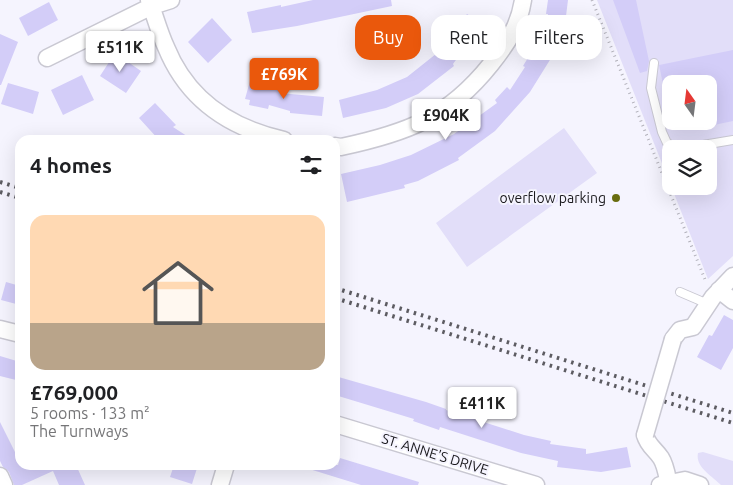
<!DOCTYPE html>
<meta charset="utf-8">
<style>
body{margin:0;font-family:Ubuntu,sans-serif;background:#f2f2f2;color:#202124;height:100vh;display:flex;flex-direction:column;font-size:19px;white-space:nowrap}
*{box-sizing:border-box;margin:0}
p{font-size:16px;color:#757577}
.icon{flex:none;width:28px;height:28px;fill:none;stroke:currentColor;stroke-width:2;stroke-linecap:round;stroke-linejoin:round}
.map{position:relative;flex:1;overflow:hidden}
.side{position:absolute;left:15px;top:135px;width:325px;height:335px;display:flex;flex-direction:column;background:#fff;border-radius:15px;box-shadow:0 5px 20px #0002}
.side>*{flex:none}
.hud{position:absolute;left:355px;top:15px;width:302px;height:45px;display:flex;gap:10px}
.needle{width:32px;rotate:346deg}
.controls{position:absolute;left:662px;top:75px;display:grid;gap:10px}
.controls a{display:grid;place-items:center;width:55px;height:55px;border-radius:10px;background:#fff;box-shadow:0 5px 20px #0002;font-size:25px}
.price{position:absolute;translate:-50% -42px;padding:0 11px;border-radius:5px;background:#fff;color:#222;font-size:16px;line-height:32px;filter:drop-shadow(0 1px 2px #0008)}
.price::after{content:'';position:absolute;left:50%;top:30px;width:15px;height:11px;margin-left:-8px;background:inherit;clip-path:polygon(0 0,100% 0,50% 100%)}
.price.current{background:#ea580c;color:#fff}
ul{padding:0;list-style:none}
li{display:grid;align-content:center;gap:10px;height:265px;padding:0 15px}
li span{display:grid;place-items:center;height:155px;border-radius:15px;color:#555}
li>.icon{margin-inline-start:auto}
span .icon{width:90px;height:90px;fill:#fffc;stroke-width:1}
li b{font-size:21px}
h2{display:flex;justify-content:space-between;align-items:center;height:60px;padding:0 15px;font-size:21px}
.pill{padding:0 18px;border-radius:15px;background:#fff;box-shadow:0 5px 20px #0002;font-size:18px;line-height:45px}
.pill.current{background:#ea580c;color:#fff}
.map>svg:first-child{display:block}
</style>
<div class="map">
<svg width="733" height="485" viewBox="0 0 733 485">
<rect width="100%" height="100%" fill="#f5f4fe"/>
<path fill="#e2def9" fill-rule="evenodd" d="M597,0h136v256l-25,23zM671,84h38v37h-38zM671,149h38v37h-38z
M564,128l33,45 -130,94 -31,-44z
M703,452l30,9v24h-12c-9,-9 -26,-18 -23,-32z"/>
<path fill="#d3cdf8" d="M313,0h78l1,6 -95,20 -45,7 -5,-21 34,-7v2z
M548,0h20l-3,24 -18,-3 1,-7h-2z
M613,0h23l13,61 -2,10 -7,2z
M49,2l9,18 -30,16 -9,-18z
M467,14l15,10 -8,15 -5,7 -2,-1 -14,19 1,2 -36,28 -32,14 -43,10 -4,-18 38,-10 30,-13 44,-35 -3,-2z
M212,18l20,22 -24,23 -20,-21z
M0,34l18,8 -17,43h-1z
M538,46l15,9 -23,37 -35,39 -37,27 1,2 -41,21 -14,4 1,3 -58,14 -6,-28 39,-9 31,-10 43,-21 43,-31 -2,-3 12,-13 3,3 15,-23 -2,-1 9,-15 2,1z
M733,50v71l-24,5v-42h-46l-4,-19z
M115,53l26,18 -15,22 -26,-17z
M82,75l12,25 -31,15 -12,-25z
M250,81l30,8 -1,4 45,4 -2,19 -32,-3v-2l-21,-6 -1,4 -19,-4 1,-5 -5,-1z
M8,83l31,9 -6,22 -32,-10z
M155,103l21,22 -3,2 20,13h-34l-20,-22z
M6,282l14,4v19l-19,-5z
M724,315l9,5v28l-12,22 -24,-13 12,-22 3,1z
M0,356l20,6v19l-20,-5z
M335,376l91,26 20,7v1l78,25 27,6 -1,3 36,5v5l41,-7 4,20 -30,5 -44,-5 1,-6 -37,-8 -81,-26 -1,3 -26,-9 1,-2 -79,-24z
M0,422l20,40v3h56l9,20h-26l-6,-14 -31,14h-8l-5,-13 -6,-5 -3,-6z
M340,458l79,24 -1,3h-57l-55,-17 1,-3h31z
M174,465h24l-6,19 -22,-7z"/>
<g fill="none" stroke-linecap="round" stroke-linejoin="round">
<g stroke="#c9c8d2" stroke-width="10">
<path id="service" d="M654,63l-3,25 11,44 5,11 7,3 17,1 42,-7
M680,292l28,12"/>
</g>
<g stroke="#c9c8d2" stroke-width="19">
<path id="minor" d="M149,0c6,16 10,32 17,47 21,52 64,81 118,93
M47,58l105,-52 19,-6
M335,146l6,1c66,-14 107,-29 150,-83 16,-20 28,-38 32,-64
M719,290l14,11
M0,329l20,5
M673,339l7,-9 13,-3 20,-30 20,-21
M335,424l201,61
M645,435c3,11 10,14 16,23 5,8 6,18 8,27
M0,476l4,9
M220,485l6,-20
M660,485l25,-5 15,5"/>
</g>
<path stroke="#b2b1ba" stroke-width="3" stroke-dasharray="1 4" stroke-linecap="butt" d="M592,0l114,282"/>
<use href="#service" stroke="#fff" stroke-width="8"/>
<use href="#minor" stroke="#fff" stroke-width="16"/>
<path stroke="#5d5c62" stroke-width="4" stroke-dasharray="2.5 5" stroke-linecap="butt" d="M0,182l20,6
M0,192l20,6
M335,288l398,125
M335,298l398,125"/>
<g stroke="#c9c8d2" stroke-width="19" stroke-linecap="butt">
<path id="minor-bridge" d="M645,435l28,-96"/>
</g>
<use href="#minor-bridge" stroke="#fff" stroke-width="16"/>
</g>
<circle fill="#686c0f" stroke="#f5f4fe" stroke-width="2" cx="616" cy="198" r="5"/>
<g text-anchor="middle" stroke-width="4" stroke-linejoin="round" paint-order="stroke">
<g font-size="14" fill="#1b1a1e" stroke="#f5f4fe" text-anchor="end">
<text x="606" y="203">overflow parking</text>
</g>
<g font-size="14" fill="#1b1a1e" stroke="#f5f4fe">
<text transform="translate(435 454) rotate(17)" y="5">ST. ANNE'S DRIVE</text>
</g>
</g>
</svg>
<div class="controls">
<a><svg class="needle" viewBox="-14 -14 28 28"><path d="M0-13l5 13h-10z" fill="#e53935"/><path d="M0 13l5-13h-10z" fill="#757577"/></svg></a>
<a><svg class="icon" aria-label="layers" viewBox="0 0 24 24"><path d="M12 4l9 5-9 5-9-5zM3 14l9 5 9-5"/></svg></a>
</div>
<b class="price" style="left:120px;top:73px">£511K</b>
<b class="price current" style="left:284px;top:100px">£769K</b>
<b class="price" style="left:446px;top:141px">£904K</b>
<b class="price" style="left:482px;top:429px">£411K</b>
<div class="hud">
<a class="pill current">Buy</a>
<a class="pill">Rent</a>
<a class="pill">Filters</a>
</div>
<section class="side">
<h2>4 homes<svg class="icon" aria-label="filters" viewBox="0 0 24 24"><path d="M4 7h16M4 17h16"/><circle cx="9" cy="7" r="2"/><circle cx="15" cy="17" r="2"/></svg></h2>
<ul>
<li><span style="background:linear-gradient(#ffd9b3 70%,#b9a48a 0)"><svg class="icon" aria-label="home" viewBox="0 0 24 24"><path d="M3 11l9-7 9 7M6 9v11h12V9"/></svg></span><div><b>£769,000</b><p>5 rooms · 133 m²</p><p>The Turnways</p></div></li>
</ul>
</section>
</div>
